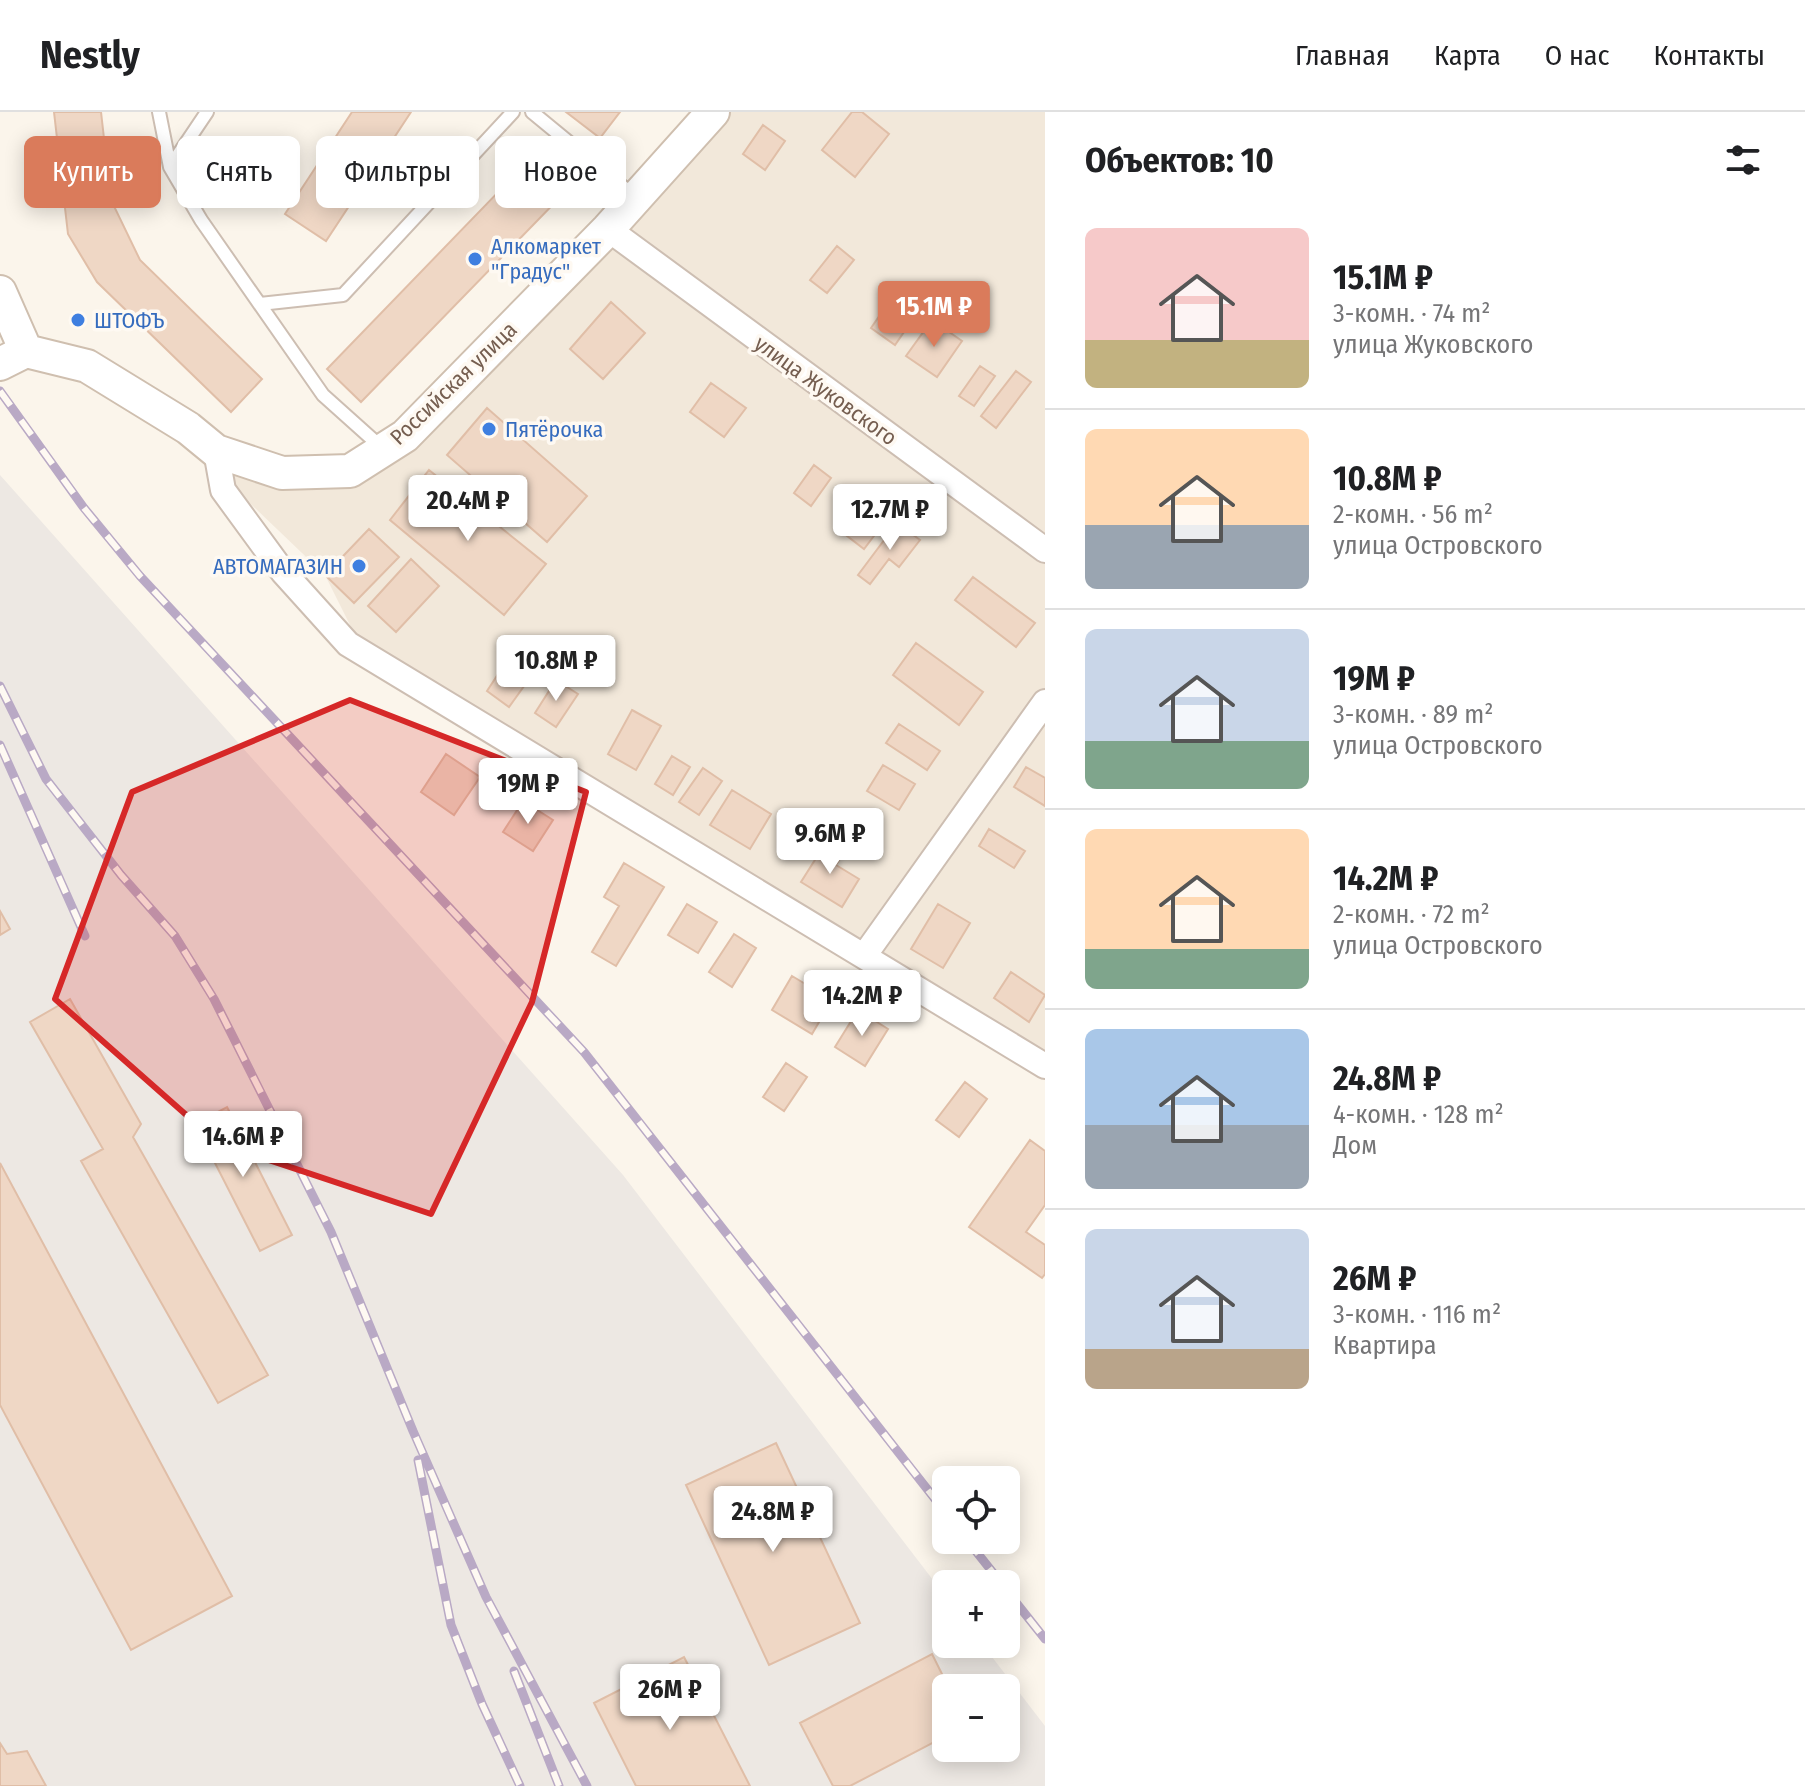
<!DOCTYPE html>
<html lang="ru">
<meta charset="utf-8">
<style>
body{margin:0;font-family:"Fira Sans Condensed",sans-serif;background:#f6f6f6;color:#202124;height:100vh;display:flex;flex-direction:column;font-size:30px;white-space:nowrap}
*{box-sizing:border-box;margin:0}
p{font-size:26px;color:#757577}
.icon{flex:none;width:44px;height:44px;fill:none;stroke:currentColor;stroke-width:2;stroke-linecap:round;stroke-linejoin:round}
.map{position:relative;flex:1;overflow:hidden}
.side{display:flex;flex-direction:column;background:#fff;width:760px}
.side>*{flex:none}
.guide{position:absolute;left:24px;top:24px;width:760px;height:72px;display:flex;gap:16px}
.fabs{position:absolute;left:932px;top:1354px;display:grid;gap:16px}
.fabs a{display:grid;place-items:center;width:88px;height:88px;border-radius:12px;background:#fff;box-shadow:0 4px 20px #0003;font-size:40px}
.price{position:absolute;translate:-50% -68px;padding:0 18px;border-radius:8px;background:#fff;color:#222;font-size:26px;line-height:52px;filter:drop-shadow(0 2px 4px #0008)}
.price::after{content:'';position:absolute;left:50%;top:48px;width:24px;height:18px;margin-left:-12px;background:inherit;clip-path:polygon(0 0,100% 0,50% 100%)}
.price.selected{background:#da7b5b;color:#fff}
ul{padding:0;list-style:none}
li{display:flex;align-items:center;gap:24px;height:200px;padding:0 40px}
li+li{border-top:2px solid #e0e0e0}
li span{display:grid;place-items:center;flex:none;width:224px;height:160px;border-radius:12px;color:#555}
li>.icon{margin-inline-start:auto}
span .icon{width:96px;height:96px;fill:#fffc;stroke-width:1}
li b{font-size:34px}
h2{display:flex;justify-content:space-between;align-items:center;height:96px;padding:0 40px;font-size:34px}
.chip{padding:0 28px;border-radius:12px;background:#fff;box-shadow:0 4px 20px #0003;font-size:28px;line-height:72px}
.chip.selected{background:#da7b5b;color:#fff}
header{display:flex;align-items:center;gap:48px;box-sizing:border-box;height:112px;padding:0 40px;background:#fff;border-bottom:2px solid #e0e0e0}
header strong{font-size:38px}
nav{display:flex;gap:44px;margin-inline-start:auto;font-size:28px}
main{display:flex;flex:1;min-height:0}
.map>svg:first-child{display:block}
</style>
<header>
<strong>Nestly</strong>
<nav><a>Главная</a><a>Карта</a><a>О нас</a><a>Контакты</a></nav>
</header>
<main>
<div class="map">
<svg width="1045" height="1674" viewBox="0 0 1045 1674">
<rect width="100%" height="100%" fill="#fbf5eb"/>
<path fill="#f2e8da" d="M725,0h320v428l-426,-312z
M609,126l436,323v130l-184,254 -506,-310 -30,-60 -93,-89 -8,-26 128,19z
M1045,597v350l-172,-104z"/>
<path fill="#ede8e3" fill-rule="evenodd" d="M0,363l623,700 323,422v47h36l63,82v60h-1045zM946,1576h60v60h-60z"/>
<path fill="#efd7c5" stroke="#e0bea7" stroke-width="2" d="M54,0h47l10,88 29,60 122,119 -31,33 -134,-130 -29,-48z
M352,0h59l-85,129 -41,-27z
M566,0h54l-20,26z
M852,0h10l27,22 -34,43 -33,-27z
M763,13l22,16 -20,29 -22,-16z
M536,41l34,34 -209,215 -34,-33z
M837,134l17,14 -27,33 -17,-13z
M900,174l24,17 -29,42 -24,-17z
M611,190l34,31 -42,46 -33,-30z
M932,208l30,21 -25,36 -31,-21z
M980,254l15,10 -21,30 -15,-10z
M1016,259l15,11 -35,46 -15,-12z
M711,271l35,25 -22,29 -34,-25z
M487,296l100,88 -40,46 -100,-87z
M814,353l17,13 -20,28 -17,-13z
M429,358l117,94 -42,51 -114,-95z
M864,384l25,20 -25,33 -26,-20z
M897,411l23,17 -21,27 -10,-8 -19,25 -12,-9z
M369,417l30,28 -45,46 -29,-28z
M411,447l28,27 -43,46 -28,-26z
M973,465l62,46 -19,24 -61,-47z
M916,531l67,49 -24,33 -66,-50z
M508,547l24,16 -23,32 -22,-16z
M556,568l22,14 -22,33 -21,-14z
M632,598l29,16 -25,44 -28,-16z
M899,612l41,27 -13,19 -41,-27z
M446,642l34,23 -26,38 -33,-23z
M672,644l18,11 -17,28 -18,-11z
M883,653l32,19 -16,26 -32,-19z
M1026,655l19,11v28l-31,-19z
M703,656l19,13 -23,34 -20,-13z
M732,678l39,24 -21,35 -40,-24z
M523,689l30,19 -20,31 -30,-19z
M989,717l36,22 -11,17 -35,-22z
M827,729l17,11 -8,13 23,14 -17,28 -41,-25z
M624,751l40,24 -48,79 -24,-14 27,-46 -15,-9z
M687,792l30,18 -19,31 -30,-18z
M938,792l32,19 -27,45 -32,-19z
M0,799l10,18 -10,6z
M734,822l22,14 -24,39 -23,-15z
M1011,860l34,23 -16,27 -35,-24z
M792,864l40,24 -20,34 -40,-24z
M70,887l71,125 -8,13 135,238 -50,28 -137,-242 22,-12 -73,-127z
M858,898l30,19 -23,37 -30,-19z
M786,951l21,14 -23,34 -21,-14z
M965,970l22,17 -28,38 -23,-17z
M227,995l65,128 -32,16 -65,-127z
M1030,1028l15,11v54l-19,27 19,13v29l-3,4 -73,-51z
M0,1051l232,433 -101,54 -131,-245z
M776,1331l84,180 -91,42 -83,-180z
M932,1542l17,34h-3v48l-96,50h-17l-33,-63z
M684,1545l66,129h-114l-42,-83z
M0,1631l7,11 20,-3 19,35h-46z"/>
<g fill="none" stroke-linecap="round" stroke-linejoin="round">
<g stroke="#cdbeb2" stroke-width="16">
<path id="lane" d="M159,0l11,55 31,53 122,175 58,52
M532,0l102,84
M170,55l37,-55
M260,192l83,-9 170,-183"/>
</g>
<g stroke="#cdbeb2" stroke-width="28">
<path id="street" d="M608,117l437,321
M216,339l7,39 60,82 65,72 697,422
M864,844l181,-254"/>
</g>
<g stroke="#cfbfaf" stroke-width="36">
<path id="secondary" d="M0,180l26,59
M0,252l26,-13 61,15 101,62 28,23 66,22 68,-2 55,-35 203,-207 105,-117"/>
</g>
<use href="#lane" stroke="#fff" stroke-width="12"/>
<use href="#street" stroke="#fff" stroke-width="24"/>
<use href="#secondary" stroke="#fff" stroke-width="32"/>
<g stroke="#b9a9c5" stroke-width="9">
<path id="rail" d="M0,279l84,117 56,68 444,476 362,461
M0,574l46,93 75,96 54,61 39,63 117,233 82,199 73,166 101,189
M0,633l85,191
M418,1348l33,165 31,79 38,82
M967,1428l35,44
M1006,1478l39,49
M514,1559l45,115"/>
</g>
<use href="#rail" stroke="#fef9f2" stroke-width="6" stroke-dasharray="18" stroke-linecap="butt"/>
</g>
<path fill="#d62828" fill-opacity="0.2" stroke="#d62828" stroke-width="6" stroke-linejoin="round" d="M350,588l236,92 -54,210 -101,212 -213,-71 -163,-144 77,-207z"/>
<g fill="#3f7fe0" stroke="#fef9f2" stroke-width="3">
<circle cx="475" cy="147" r="8"/>
<circle cx="78" cy="208" r="8"/>
<circle cx="489" cy="317" r="8"/>
<circle cx="359" cy="454" r="8"/>
</g>
<g text-anchor="middle" stroke-width="7" stroke-linejoin="round" paint-order="stroke">
<g font-size="22" fill="#366cbe" stroke="#fef9f2" text-anchor="start">
<text x="491" y="142">Алкомаркет<tspan x="491" dy="25">"Градус"</tspan></text>
<text x="94" y="216">ШТОФЪ</text>
<text x="505" y="325">Пятёрочка</text>
<text x="343" y="462" text-anchor="end">АВТОМАГАЗИН</text>
</g>
<g font-size="22" fill="#755e50" stroke="#fef9f2">
<text transform="translate(453 271) rotate(-44)" y="8">Российская улица</text>
<text transform="translate(826 278) rotate(36)" y="8">улица Жуковского</text>
</g>
</g>
</svg>
<div class="fabs">
<a><svg class="icon" aria-label="locate" viewBox="0 0 24 24"><circle cx="12" cy="12" r="6"/><path d="M12 2v4M12 18v4M2 12h4M18 12h4"/></svg></a>
<a>+</a>
<a>−</a>
</div>
<b class="price selected" style="left:934px;top:237px">15.1M ₽</b>
<b class="price" style="left:468px;top:431px">20.4M ₽</b>
<b class="price" style="left:890px;top:440px">12.7M ₽</b>
<b class="price" style="left:556px;top:591px">10.8M ₽</b>
<b class="price" style="left:528px;top:714px">19M ₽</b>
<b class="price" style="left:830px;top:764px">9.6M ₽</b>
<b class="price" style="left:862px;top:926px">14.2M ₽</b>
<b class="price" style="left:243px;top:1067px">14.6M ₽</b>
<b class="price" style="left:773px;top:1442px">24.8M ₽</b>
<b class="price" style="left:670px;top:1620px">26M ₽</b>
<div class="guide">
<a class="chip selected">Купить</a>
<a class="chip">Снять</a>
<a class="chip">Фильтры</a>
<a class="chip">Новое</a>
</div>
</div>
<section class="side">
<h2>Объектов: 10<svg class="icon" aria-label="filters" viewBox="0 0 24 24"><path d="M4 7h16M4 17h16"/><circle cx="9" cy="7" r="2"/><circle cx="15" cy="17" r="2"/></svg></h2>
<ul>
<li><span style="background:linear-gradient(#f6c9c9 70%,#c2b280 0)"><svg class="icon" aria-label="home" viewBox="0 0 24 24"><path d="M3 11l9-7 9 7M6 9v11h12V9"/></svg></span><div><b>15.1M ₽</b><p>3-комн. · 74 m²</p><p>улица Жуковского</p></div></li>
<li><span style="background:linear-gradient(#ffd9b3 60%,#9aa5b1 0)"><svg class="icon" aria-label="home" viewBox="0 0 24 24"><path d="M3 11l9-7 9 7M6 9v11h12V9"/></svg></span><div><b>10.8M ₽</b><p>2-комн. · 56 m²</p><p>улица Островского</p></div></li>
<li><span style="background:linear-gradient(#c9d6e8 70%,#7fa58c 0)"><svg class="icon" aria-label="home" viewBox="0 0 24 24"><path d="M3 11l9-7 9 7M6 9v11h12V9"/></svg></span><div><b>19M ₽</b><p>3-комн. · 89 m²</p><p>улица Островского</p></div></li>
<li><span style="background:linear-gradient(#ffd9b3 75%,#7fa58c 0)"><svg class="icon" aria-label="home" viewBox="0 0 24 24"><path d="M3 11l9-7 9 7M6 9v11h12V9"/></svg></span><div><b>14.2M ₽</b><p>2-комн. · 72 m²</p><p>улица Островского</p></div></li>
<li><span style="background:linear-gradient(#a9c7e8 60%,#9aa5b1 0)"><svg class="icon" aria-label="home" viewBox="0 0 24 24"><path d="M3 11l9-7 9 7M6 9v11h12V9"/></svg></span><div><b>24.8M ₽</b><p>4-комн. · 128 m²</p><p>Дом</p></div></li>
<li><span style="background:linear-gradient(#c9d6e8 75%,#b9a48a 0)"><svg class="icon" aria-label="home" viewBox="0 0 24 24"><path d="M3 11l9-7 9 7M6 9v11h12V9"/></svg></span><div><b>26M ₽</b><p>3-комн. · 116 m²</p><p>Квартира</p></div></li>
</ul>
</section>
</main>
